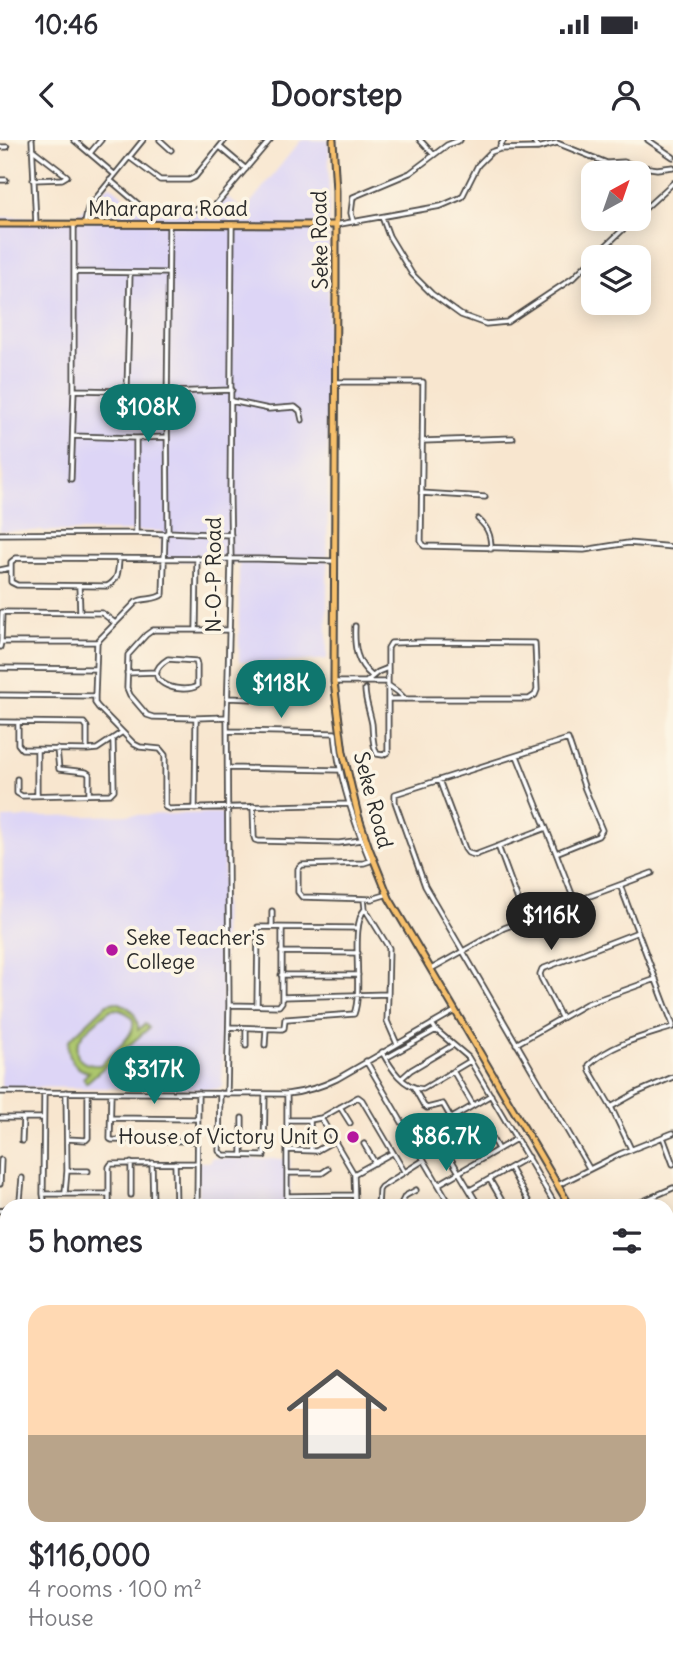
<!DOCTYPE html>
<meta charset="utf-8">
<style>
body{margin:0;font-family:Delius,sans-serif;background:#f2f2f3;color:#2b2b33;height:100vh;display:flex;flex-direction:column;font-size:26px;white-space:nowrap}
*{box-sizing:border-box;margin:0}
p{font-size:23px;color:#7c7c81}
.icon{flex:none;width:38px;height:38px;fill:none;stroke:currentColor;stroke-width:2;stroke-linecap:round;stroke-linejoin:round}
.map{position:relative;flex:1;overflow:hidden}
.sheet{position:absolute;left:0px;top:1059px;width:674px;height:471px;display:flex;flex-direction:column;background:#fff;border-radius:21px 21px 0 0;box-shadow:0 4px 18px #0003}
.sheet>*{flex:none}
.needle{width:46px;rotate:40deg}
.controls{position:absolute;left:581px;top:21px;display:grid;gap:14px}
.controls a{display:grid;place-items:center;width:70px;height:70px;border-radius:14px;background:#fff;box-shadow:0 4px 18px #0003;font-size:35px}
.price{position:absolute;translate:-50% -60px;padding:0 16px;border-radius:24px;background:#0f766e;color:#fff;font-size:23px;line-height:46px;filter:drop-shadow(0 2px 4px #0008)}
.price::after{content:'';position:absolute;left:50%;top:42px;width:21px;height:16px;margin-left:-10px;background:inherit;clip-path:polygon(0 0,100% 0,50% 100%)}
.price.active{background:#222;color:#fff}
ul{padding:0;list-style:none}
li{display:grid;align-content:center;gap:14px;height:371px;padding:0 28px}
li span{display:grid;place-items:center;height:217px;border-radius:21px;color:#555}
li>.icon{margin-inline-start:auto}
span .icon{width:126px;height:126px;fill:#fffc;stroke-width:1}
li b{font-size:30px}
h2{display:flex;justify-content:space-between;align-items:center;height:84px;padding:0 28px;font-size:30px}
.status{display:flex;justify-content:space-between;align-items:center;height:49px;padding:0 35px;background:#fff;direction:ltr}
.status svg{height:19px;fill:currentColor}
header{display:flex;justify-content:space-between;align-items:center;height:91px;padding:0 28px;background:#fff;font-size:32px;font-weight:700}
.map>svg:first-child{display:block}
</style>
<div class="status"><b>10:46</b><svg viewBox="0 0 49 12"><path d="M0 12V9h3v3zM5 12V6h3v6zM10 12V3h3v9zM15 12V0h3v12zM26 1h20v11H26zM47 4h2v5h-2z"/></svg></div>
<header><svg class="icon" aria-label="back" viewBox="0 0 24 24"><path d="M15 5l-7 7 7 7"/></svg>Doorstep<svg class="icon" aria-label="person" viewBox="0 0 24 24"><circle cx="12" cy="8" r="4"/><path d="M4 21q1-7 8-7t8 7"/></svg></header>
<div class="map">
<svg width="673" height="1528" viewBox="0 0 673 1528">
<rect width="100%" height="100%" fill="#fcf5e5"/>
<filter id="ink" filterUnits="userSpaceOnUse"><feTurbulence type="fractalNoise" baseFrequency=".0143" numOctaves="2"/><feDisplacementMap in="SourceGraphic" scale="14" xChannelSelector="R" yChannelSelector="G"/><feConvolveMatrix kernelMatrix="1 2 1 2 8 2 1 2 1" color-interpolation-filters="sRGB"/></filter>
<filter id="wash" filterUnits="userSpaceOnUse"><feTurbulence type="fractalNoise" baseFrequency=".00686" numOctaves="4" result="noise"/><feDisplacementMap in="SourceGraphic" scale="28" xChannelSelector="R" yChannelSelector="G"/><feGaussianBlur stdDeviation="1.57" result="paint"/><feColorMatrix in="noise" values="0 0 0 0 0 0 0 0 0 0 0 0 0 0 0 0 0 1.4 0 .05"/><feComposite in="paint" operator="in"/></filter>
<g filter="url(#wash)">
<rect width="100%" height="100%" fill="#f8e6cf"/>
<path fill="#ddd5f6" d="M301,0h28l-2,519 -31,3h-57v-99l-77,-3 -1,-29h-161v-29l3,-23 -3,-25v-237l73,2 37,-34 34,28 68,-4 14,-13 18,15z
M220,673l4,1 -2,272 -3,3 -218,-2 2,-269z
M211,1018l79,1v47h-92v-44h13z"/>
<path fill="#acc66c" stroke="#6c784c" stroke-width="2" fill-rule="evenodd" d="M116,862c15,4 22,13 22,28l7,-6 4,4 -63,55 -3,-5 6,-6c-16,-3 -23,-16 -20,-32l38,-36zM116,869c41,10 -2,43 -16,56 -8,0 -16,0 -21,-7 -11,-18 18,-37 31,-48z"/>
</g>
<g filter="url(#ink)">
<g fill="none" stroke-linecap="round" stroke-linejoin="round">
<g stroke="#4a4744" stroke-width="7">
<path id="minor" d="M32,0l4,84
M74,0l40,34
M160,0l11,10
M420,0l14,15
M532,0l6,8
M648,0l25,17
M0,7h7
M220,7l26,22
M32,9l35,27 -5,3 -29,1
M500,9v-3l4,-6
M90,13l11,-13
M129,17l31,23h29l6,-3 30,-37
M0,40h6
M110,40l34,29 8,1 60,-1 58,-69
M639,74l34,-31
M382,77l7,19 23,38 20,20 29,21 25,9 21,-2 66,-44 20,-20
M353,81l-2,-8 2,-16 57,-24 37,-28 13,-5
M85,83l3,-15 55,-68
M74,85v165l93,2 65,-2
M335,85l106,-19 21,-9 16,-32 13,-13 9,-3 38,-1 19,-5 50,20 17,-1 12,4 21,3 16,-2
M594,117l40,-38
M74,132l94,1
M336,242h87l-2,159 3,5 160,4 44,-7 45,4
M127,249l3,-116
M231,261l38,8 26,-2 5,4 2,9
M73,296l63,2v95
M136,298l31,-1
M422,301l91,-3
M71,339l3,-89
M421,353l64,4
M478,379c10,9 13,16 13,30
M168,392l-1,-123 2,-184
M0,394l136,-1 29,1 3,-2 63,3
M165,394l-2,60c-7,7 -19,3 -27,8l-39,40 -2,54v7l3,4 36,37 6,3 20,2 5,6v52l4,2 181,-5
M119,419c-1,12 0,21 -12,27l-90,-1 -6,-3v-20l5,-4 242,1 76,2
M0,430l10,-2
M79,446l1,26
M355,486c-1,21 1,37 17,50
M196,489l1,-71
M1,502l1,-30 100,1 13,10
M0,507l1,-5h96
M168,519l28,2 1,4v21c-18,10 -61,-7 -29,-27z
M0,528l96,1
M127,533l30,-1
M334,542h53
M366,542l12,-10 10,-4
M388,545l10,7 7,7
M365,549c0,12 5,23 7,35 1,11 0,20 5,30l6,1 5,-3v-104l3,-5 34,-1 110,1 2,47 -2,5 -6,4h-141
M0,555l95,1
M229,558l66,3 -1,-35
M227,577l-31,1 -43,-1 -6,-2 -17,-20 -3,-7 1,-33 18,-20 7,-5h77
M0,582l84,1 3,4v23l10,-1 24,-16
M18,582v22l4,5 65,1
M228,591l107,2c3,42 19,89 35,128l-6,2 -62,2 -4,4v23l4,5 70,2 13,-4
M57,609l2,20 27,3 3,2v20
M517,616l39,97
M228,628l112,2
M17,639v14l5,3 88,-2 4,-4 -1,-50
M439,640l26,69 3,4 7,2 71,-27
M37,655v-45
M253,666l1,31 1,3 3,1 81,2 22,-3
M195,669l1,-91
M498,706l27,73
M620,745l53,140
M575,762l-19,-49 42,-17 4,-6 -17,-41 -17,-50 -173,55v8l30,84 164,282
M365,769l24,39 -1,46
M272,787v-16
M281,812l77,1
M431,829l73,-41 148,-55
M281,835h77
M282,857l106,-3 -1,27 10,23
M229,865l50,1 3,-4v-74
M257,865l1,-78 100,1
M561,877l-20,-39 -1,-4 2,-5 96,-37
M432,884l4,6 32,27 88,149
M229,887l53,2 2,-1 1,-9h2l67,-5c10,-26 -5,-88 11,-105l-1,-10
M246,888v18
M516,904l70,-40 70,-25
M265,905l1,-16
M382,912c9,16 21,36 41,37l47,-28
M386,918l50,-28
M366,921l85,145
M453,931l20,34
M402,938l9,-8 42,-25
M414,948l10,18 3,2 16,-4 8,14
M0,952l287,2c18,-2 34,-7 50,-15l118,-68
M44,952l-1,102h66
M111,953l-1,46 2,1 85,1
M220,953l-1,58 5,4 40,1 1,-62
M227,954l2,-89 -2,-288 4,-158 -1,-59 2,-275
M287,954v112
M340,967l10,16
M611,967l25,-14 37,-16
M455,976l14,26
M0,978h43
M111,978l86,1
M242,978v36
M321,978l33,56 1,32
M287,980h23l11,-2 37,-21 4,3 42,71
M310,980l1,31
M483,983l15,26
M433,989l46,77
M663,997l10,27
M67,999l19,1 2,-2v-45
M22,1001l1,-23
M413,1001l78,-46
M364,1004l11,19
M631,1009l-20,-42 -21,-36 -1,-6c22,-21 56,-29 84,-38
M288,1010l28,1 18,-10
M131,1023v32
M152,1023l1,43
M175,1023l1,43
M510,1028l21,38
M67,1031h21
M288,1033h34l6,-4
M354,1034l38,-21
M490,1040l15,26
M0,1044l1,-24
M439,1044l77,-45
M558,1045l62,-31 53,-21
M470,1050l58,-33
M65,1053l2,-22 -1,-79
M43,1054l2,12
M287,1056l67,-1
M11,1066l9,-6 2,-22
M109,1066v-39l2,-3 86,-1
M197,1066l1,-113
M378,1066l1,-16 2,-3 43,-27
M400,1066l5,-10 11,-6
M436,1066l11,-7
M632,1066l41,-18
M0,1071l7,-3
M0,1098l7,-2
M667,1136l6,-3
M667,1263l4,4 1,4 -5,10
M0,1302h7
M0,1329l7,1
M667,1343l6,-2
M0,1356l7,1
M0,1436l7,1
M0,1523l55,5
M150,1528h56
M240,1528l9,-6"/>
</g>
<g stroke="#4a4744" stroke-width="9">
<path id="major" d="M333,0l3,51v92l-2,399 9,70 15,63 11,33 20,50 181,308
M0,84l335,1
M667,1215l6,8"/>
</g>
<use href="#minor" stroke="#fff" stroke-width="3.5"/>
<use href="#major" stroke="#f7c06c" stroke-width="5"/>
</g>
</g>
<g fill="#b5179e" stroke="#fcf5e5" stroke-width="2.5">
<circle cx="112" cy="810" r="7"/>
<circle cx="353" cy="997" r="7"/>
</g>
<g text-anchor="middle" stroke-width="7" stroke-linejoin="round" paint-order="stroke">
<g font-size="21" fill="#2b2b2b" stroke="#fcf5e5">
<text x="168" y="76">Mharapara Road</text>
<text transform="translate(320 100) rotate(-91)" y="7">Seke Road</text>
<text transform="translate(214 435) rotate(-90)" y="7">N-O-P Road</text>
<text transform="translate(373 660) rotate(75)" y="7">Seke Road</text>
</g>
<g font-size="21" fill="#2b2b2b" stroke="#fcf5e5" text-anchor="start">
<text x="126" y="805">Seke Teacher's<tspan x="126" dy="24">College</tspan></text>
<text x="339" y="1004" text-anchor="end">House of Victory Unit O</text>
</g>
</g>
</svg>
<div class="controls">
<a><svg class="needle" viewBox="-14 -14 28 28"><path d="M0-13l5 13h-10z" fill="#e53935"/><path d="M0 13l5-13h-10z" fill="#7c7c81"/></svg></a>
<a><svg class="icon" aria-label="layers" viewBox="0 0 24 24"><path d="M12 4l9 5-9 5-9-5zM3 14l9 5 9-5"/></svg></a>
</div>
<b class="price" style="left:148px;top:304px">$108K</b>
<b class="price" style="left:281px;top:580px">$118K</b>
<b class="price active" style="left:551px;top:812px">$116K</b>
<b class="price" style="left:154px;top:966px">$317K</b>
<b class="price" style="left:446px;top:1033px">$86.7K</b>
<section class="sheet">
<h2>5 homes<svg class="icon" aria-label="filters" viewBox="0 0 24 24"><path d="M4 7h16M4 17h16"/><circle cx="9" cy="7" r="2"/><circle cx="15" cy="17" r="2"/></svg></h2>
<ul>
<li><span style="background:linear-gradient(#ffd9b3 60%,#b9a48a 0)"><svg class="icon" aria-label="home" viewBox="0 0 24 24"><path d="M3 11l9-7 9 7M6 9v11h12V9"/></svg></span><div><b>$116,000</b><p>4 rooms · 100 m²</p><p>House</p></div></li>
</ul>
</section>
</div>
